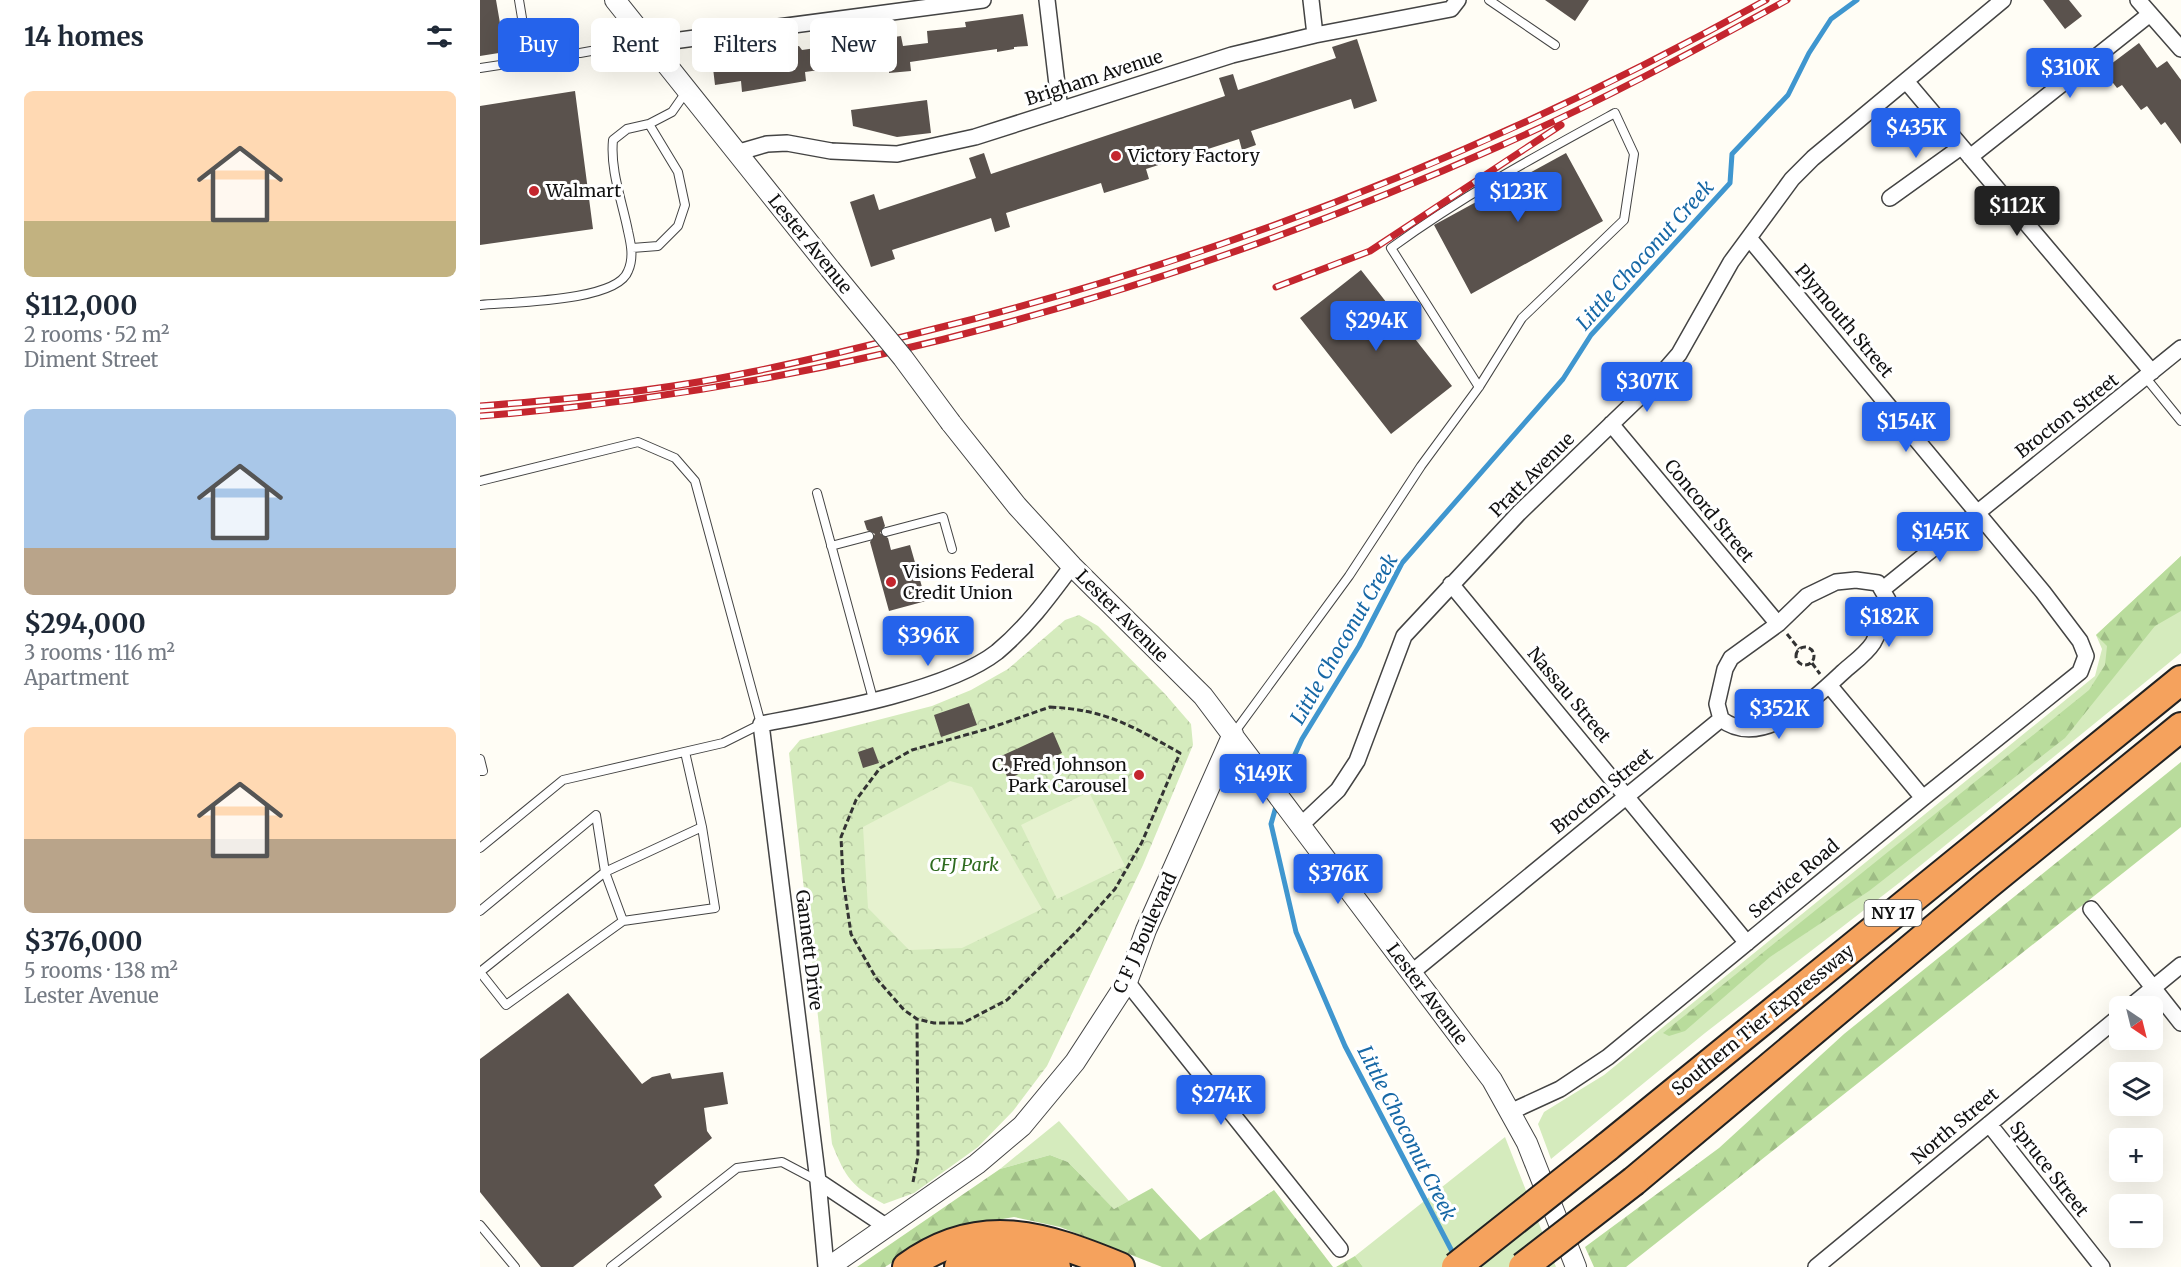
<!DOCTYPE html>
<meta charset="utf-8">
<style>
body{margin:0;font-family:Merriweather,serif;background:#f6f6f7;color:#1f2937;height:100vh;display:flex;flex-direction:column;font-size:22px;white-space:nowrap}
*{box-sizing:border-box;margin:0}
p{font-size:20px;color:#747a83}
.icon{flex:none;width:33px;height:33px;fill:none;stroke:currentColor;stroke-width:2;stroke-linecap:round;stroke-linejoin:round}
.map{position:relative;flex:1;overflow:hidden}
.sheet{display:flex;flex-direction:column;background:#fff;width:480px}
.sheet>*{flex:none}
.guide{position:absolute;left:18px;top:18px;width:570px;height:54px;display:flex;gap:12px}
.needle{width:39px;rotate:145deg}
.fabs{position:absolute;left:1629px;top:996px;display:grid;gap:12px}
.fabs a{display:grid;place-items:center;width:54px;height:54px;border-radius:9px;background:#fff;box-shadow:0 6px 24px #0002;font-size:30px}
.price{position:absolute;translate:-50% -51px;padding:0 14px;border-radius:6px;background:#2563eb;color:#fff;font-size:20px;line-height:39px;filter:drop-shadow(0 2px 3px #0008)}
.price::after{content:'';position:absolute;left:50%;top:36px;width:18px;height:14px;margin-left:-9px;background:inherit;clip-path:polygon(0 0,100% 0,50% 100%)}
.price.selected{background:#222;color:#fff}
ul{padding:0;list-style:none}
li{display:grid;align-content:center;gap:12px;height:318px;padding:0 24px}
li span{display:grid;place-items:center;height:186px;border-radius:9px;color:#555}
li>.icon{margin-inline-start:auto}
span .icon{width:108px;height:108px;fill:#fffc;stroke-width:1}
li b{font-size:26px}
h2{display:flex;justify-content:space-between;align-items:center;height:72px;padding:0 24px;font-size:26px}
.pill{padding:0 21px;border-radius:9px;background:#fff;box-shadow:0 6px 24px #0002;font-size:21px;line-height:54px}
.pill.selected{background:#2563eb;color:#fff}
main{display:flex;flex:1;min-height:0}
.map>svg:first-child{display:block}
</style>
<main>
<section class="sheet">
<h2>14 homes<svg class="icon" aria-label="filters" viewBox="0 0 24 24"><path d="M4 7h16M4 17h16"/><circle cx="9" cy="7" r="2"/><circle cx="15" cy="17" r="2"/></svg></h2>
<ul>
<li><span style="background:linear-gradient(#ffd9b3 70%,#c2b280 0)"><svg class="icon" aria-label="home" viewBox="0 0 24 24"><path d="M3 11l9-7 9 7M6 9v11h12V9"/></svg></span><div><b>$112,000</b><p>2 rooms · 52 m²</p><p>Diment Street</p></div></li>
<li><span style="background:linear-gradient(#a9c7e8 75%,#b9a48a 0)"><svg class="icon" aria-label="home" viewBox="0 0 24 24"><path d="M3 11l9-7 9 7M6 9v11h12V9"/></svg></span><div><b>$294,000</b><p>3 rooms · 116 m²</p><p>Apartment</p></div></li>
<li><span style="background:linear-gradient(#ffd9b3 60%,#b9a48a 0)"><svg class="icon" aria-label="home" viewBox="0 0 24 24"><path d="M3 11l9-7 9 7M6 9v11h12V9"/></svg></span><div><b>$376,000</b><p>5 rooms · 138 m²</p><p>Lester Avenue</p></div></li>
</ul>
</section>
<div class="map">
<svg width="1701" height="1267" viewBox="0 0 1701 1267">
<defs>
<pattern id="forest-firs" width="22" height="20" patternUnits="userSpaceOnUse" patternTransform="scale(1.5)"><rect width="22" height="20" fill="#b9dc9c"/><path d="M5 1l3.5 6h-7zM16 11l3.5 6h-7z" fill="#9ebc85"/></pattern>
<pattern id="park-crowns" width="20" height="18" patternUnits="userSpaceOnUse" patternTransform="scale(1.5)"><rect width="20" height="18" fill="#d5ebbd"/><path d="M2 6a3 3 0 1 1 6 0M12 15a3 3 0 1 1 6 0" fill="none" stroke="#b6c8a1"/></pattern>
</defs>
<rect width="100%" height="100%" fill="#fffdf5"/>
<path fill="#d5ebbd" d="M1701,556v97l-282,230 -194,150 -154,126 -13,-35 6,-12 60,-37 491,-399 7,-27 -6,-14z
M579,1121l70,80 -15,8 -46,-47 -18,-7 -50,14z
M1025,1137l51,130h-193l-8,-11z"/>
<path fill="url(#forest-firs)" d="M1701,556v55l-26,15 -90,112 -196,153 -99,66 -85,74 -16,5 -6,-3 426,-343 16,-25 2,-19 -11,-11z
M1701,762v65l-555,440h-32l-9,-20 134,-99 125,-114z
M570,1155l18,7 46,47 38,-21 48,52 74,-50 59,77h-171l-102,-40 -46,-10 -69,12 -60,38h-28l143,-98z
M875,1256l8,11h-27z"/>
<path fill="url(#park-crowns)" d="M599,615l19,11 67,68 26,30 2,21 -50,120 -96,201 -34,45 -35,36 -64,46 -30,11c-33,-18 -38,-26 -52,-60l-43,-391 11,-13 132,-34 39,-16 37,-21 57,-49z"/>
<path fill="#e6f2cf" d="M470,781l22,6 70,122 -80,39 -53,2 -41,-42 -5,-81z
M609,792l36,74 -68,33 -36,-74z"/>
<g fill="none" stroke-linecap="round" stroke-linejoin="round">
<path stroke="#3f96cf" stroke-width="5" d="M801,792l6,-20 15,-33 57,-93 43,-83 161,-184 28,-44 139,-152 2,-29 56,-59 21,-42 22,-34 26,-19
M797,803l-6,21 25,108 49,114 110,211"/>
</g>
<path fill="#5a524d" d="M0,0h16l9,52 -25,4z
M1065,0h44l-14,21z
M1563,0h26l13,16 -17,13z
M543,14l5,32 -14,1v2l-17,3v-3l-87,13 1,9 -22,2v-4l-20,3 -1,-9 -63,9 1,9 -64,11 -1,-11 -26,4 -2,-17h2l-1,-6 7,-6 8,-2 1,7 51,-7 -1,-6 19,-2 3,4 99,-14 2,10 25,-3 -1,-12 39,-4 -1,-5z
M877,39l20,62 -23,8 -3,-10 -100,32 5,14 -14,5 -3,-11 -93,30 3,10 -45,14 -3,-10 -95,30 4,14 -15,5 -4,-14 -99,32 3,9 -24,8 -21,-65 24,-8 5,16 97,-32 -7,-20 15,-5 7,21 234,-78 -6,-18 14,-4 5,16 98,-32 -4,-11z
M1659,43l18,25 10,-7 14,19v64l-16,-22 -4,3 -14,-19 -6,4 -19,-25 -5,3 -14,-18z
M95,91l18,138 -113,16v-139z
M447,100l4,33 -34,4 -44,-11 -2,-16z
M1086,153l37,68 -132,73 -37,-69z
M881,270l91,116 -61,48 -91,-116z
M402,516l3,10 -5,7 8,5 3,12 19,-5 16,56 -37,10 -19,-69 5,-8 -8,-4 -3,-9z
M489,703l8,22 -36,12 -7,-22z
M573,732l9,21 -54,26 -9,-22z
M393,747l6,16 -16,5 -5,-16z
M88,993l74,91 10,-7 18,-4 2,6 51,-7 5,32 -24,4 3,23 5,7 -58,47 8,12 -89,70h-32l-61,-75v-133z"/>
<g fill="none" stroke-linecap="round" stroke-linejoin="round">
<g stroke="#444" stroke-width="10">
<path id="service" d="M39,0l9,54
M1009,0l66,45
M0,68l33,-5 15,-9 52,-1 33,-6 28,-12
M152,248l26,-2 20,-20 7,-21 -7,-33 -29,-48
M0,305c30,-3 137,-3 148,-34 6,-13 3,-27 0,-40 -6,-30 -18,-61 -15,-91l14,-11 22,-5 23,-12 14,-20
M1666,378l35,43
M0,481l158,-39 37,16 20,23 66,243 -38,19 -160,37 -83,68
M337,493l56,206
M406,532l57,-15 9,32
M351,546l38,-10
M754,733l115,-157 72,-110 58,-79 43,-69 102,-98 10,-66 -19,-41c-77,42 -153,83 -224,135l88,139
M0,759l3,12h-3
M0,911l116,-96 9,57 97,-45 -17,-75
M143,921l92,-13 -13,-81
M0,972l125,-100 18,49 -117,84 -26,-33
M0,1225l35,42
M131,1267l126,-99 45,-6 36,19"/>
</g>
<g stroke="#444" stroke-width="18">
<path id="minor" d="M567,0l13,110
M831,0l4,35
M1658,0l43,49
M170,44l333,-44
M1426,81l246,291
M256,153l31,-9 20,-1 44,8 66,3 78,-17 257,-82 83,-20 136,-26 7,-9
M1490,157l180,-143
M1410,198l71,-51
M1131,424l167,200
M1376,580l22,3 10,17c-3,16 -7,29 -15,43 -7,11 -20,20 -30,29 -29,27 -82,78 -122,47l-4,-15 8,-35 6,-11 47,-34 29,-28 29,-14z
M971,584l296,359
M1403,589l298,-241
M1349,685l94,113
M821,825l37,-35 19,-29 47,-125 115,-123 134,-129 26,-30 52,-92 61,-83 21,-21 190,-158
M1611,909l90,114
M931,973l310,-254
M647,982l213,267
M1651,1006l50,-41
M1030,1112l50,-23 48,-32 315,-259 157,-126 6,-16 -6,-15 -37,-49 -294,-354
M1509,1124l113,143
M338,1181l69,46
M346,1267l-8,-86 -57,-457c64,-12 186,-33 236,-72 30,-25 52,-55 75,-86
M1336,1267l304,-251"/>
</g>
<g stroke="#444" stroke-width="22">
<path id="tertiary" d="M135,0l215,269
M471,423l66,83 55,60 131,130 289,384 35,63 49,124
M349,1267l148,-103 45,-38 53,-64 52,-80 19,-52 87,-196"/>
</g>
<g stroke="#222" stroke-width="32">
<path id="motorway" d="M1127,1147l574,-467
M1154,1181l353,-296 194,-158
M427,1267c73,-53 137,-31 213,0
M479,1267c32,-13 64,-9 97,0"/>
</g>
<path stroke="#333" stroke-width="3" stroke-dasharray="6 3" stroke-linecap="butt" d="M1307,634l12,15
M1316 656a9 9 0 1 1 18 0a9 9 0 1 1-18 0Z
M1332,663l8,11
M570,707c57,3 82,19 130,46l-38,89 -27,47 -38,42 -70,69 -44,23h-29l-17,-4 -13,-9 -28,-32 -25,-44 -8,-55 -2,-42 15,-37 24,-32 32,-18 75,-21z
M433,1182l5,-26 -1,-137"/>
<use href="#service" stroke="#fff" stroke-width="8"/>
<use href="#minor" stroke="#fff" stroke-width="15"/>
<use href="#tertiary" stroke="#fff" stroke-width="20"/>
<use href="#motorway" stroke="#f5a25d" stroke-width="28"/>
<g stroke="#c4262e" stroke-width="7">
<path id="rail" d="M796,287l94,-36 191,-126
M0,406c91,-7 182,-15 271,-34 60,-12 120,-27 179,-42 296,-73 570,-182 836,-330
M0,416c351,-27 701,-128 1022,-271 98,-43 192,-94 285,-145"/>
</g>
<use href="#rail" stroke="#fff" stroke-width="4.5" stroke-dasharray="14" stroke-linecap="butt"/>
<g stroke="#444" stroke-width="22" stroke-linecap="butt">
<path id="tertiary-bridge" d="M350,269l73,89 48,65"/>
</g>
<g stroke="#222" stroke-width="32" stroke-linecap="butt">
<path id="motorway-bridge" d="M976,1267l151,-120
M1043,1267l111,-86"/>
</g>
<use href="#tertiary-bridge" stroke="#fff" stroke-width="20"/>
<use href="#motorway-bridge" stroke="#f5a25d" stroke-width="28"/>
</g>
<g fill="#c4262e" stroke="#fff" stroke-width="2">
<circle cx="636" cy="156" r="6"/>
<circle cx="54" cy="191" r="6"/>
<circle cx="411" cy="582" r="6"/>
<circle cx="659" cy="775" r="6"/>
</g>
<g text-anchor="middle" stroke-width="6" stroke-linejoin="round" paint-order="stroke">
<rect fill="#fff" stroke="#585858" stroke-width="1.5" x="1384.5" y="900" width="57" height="26" rx="4.5"/>
<g font-size="16" font-weight="bold" fill="#111">
<text x="1413" y="919">NY 17</text>
</g>
<g font-size="18" fill="#111" stroke="#fff">
<text transform="translate(614 78) rotate(-18)" y="6">Brigham Avenue</text>
<text transform="translate(330 244) rotate(51)" y="6">Lester Avenue</text>
<text transform="translate(1364 321) rotate(50)" y="6">Plymouth Street</text>
<text transform="translate(1587 416) rotate(-38)" y="6">Brocton Street</text>
<text transform="translate(1052 475) rotate(-45)" y="6">Pratt Avenue</text>
<text transform="translate(1229 511) rotate(50)" y="6">Concord Street</text>
<text transform="translate(642 616) rotate(45)" y="6">Lester Avenue</text>
<text transform="translate(1089 695) rotate(50)" y="6">Nassau Street</text>
<text transform="translate(1122 791) rotate(-39)" y="6">Brocton Street</text>
<text transform="translate(1314 879) rotate(-40)" y="6">Service Road</text>
<text transform="translate(665 933) rotate(-66)" y="6">C F J Boulevard</text>
<text transform="translate(329 950) rotate(83)" y="6">Gannett Drive</text>
<text transform="translate(947 994) rotate(53)" y="6">Lester Avenue</text>
<text transform="translate(1283 1020) rotate(-39)" y="6">Southern Tier Expressway</text>
<text transform="translate(1475 1126) rotate(-40)" y="6">North Street</text>
<text transform="translate(1569 1169) rotate(52)" y="6">Spruce Street</text>
</g>
<g font-size="18" fill="#111" stroke="#fff" text-anchor="start">
<text x="648" y="162">Victory Factory</text>
<text x="66" y="197">Walmart</text>
<text x="423" y="578">Visions Federal<tspan x="423" dy="21">Credit Union</tspan></text>
<text x="647" y="771" text-anchor="end">C. Fred Johnson<tspan x="647" dy="21">Park Carousel</tspan></text>
</g>
<g font-size="18" font-style="italic" fill="#2f6b1f" stroke="#fff">
<text x="484" y="871">CFJ Park</text>
</g>
<g font-size="20" font-style="italic" fill="#1768a6" stroke="#fff">
<text transform="translate(1165 255) rotate(-48)" y="7">Little Choconut Creek</text>
<text transform="translate(864 639) rotate(-60)" y="7">Little Choconut Creek</text>
<text transform="translate(927 1133) rotate(63)" y="7">Little Choconut Creek</text>
</g>
</g>
</svg>
<div class="fabs">
<a><svg class="needle" viewBox="-14 -14 28 28"><path d="M0-13l5 13h-10z" fill="#e53935"/><path d="M0 13l5-13h-10z" fill="#747a83"/></svg></a>
<a><svg class="icon" aria-label="layers" viewBox="0 0 24 24"><path d="M12 4l9 5-9 5-9-5zM3 14l9 5 9-5"/></svg></a>
<a>+</a>
<a>−</a>
</div>
<b class="price" style="left:1590px;top:99px">$310K</b>
<b class="price" style="left:1436px;top:159px">$435K</b>
<b class="price" style="left:1038px;top:223px">$123K</b>
<b class="price selected" style="left:1537px;top:237px">$112K</b>
<b class="price" style="left:896px;top:352px">$294K</b>
<b class="price" style="left:1167px;top:413px">$307K</b>
<b class="price" style="left:1426px;top:453px">$154K</b>
<b class="price" style="left:1460px;top:563px">$145K</b>
<b class="price" style="left:1409px;top:648px">$182K</b>
<b class="price" style="left:448px;top:667px">$396K</b>
<b class="price" style="left:1299px;top:740px">$352K</b>
<b class="price" style="left:783px;top:805px">$149K</b>
<b class="price" style="left:858px;top:905px">$376K</b>
<b class="price" style="left:741px;top:1126px">$274K</b>
<div class="guide">
<a class="pill selected">Buy</a>
<a class="pill">Rent</a>
<a class="pill">Filters</a>
<a class="pill">New</a>
</div>
</div>
</main>
